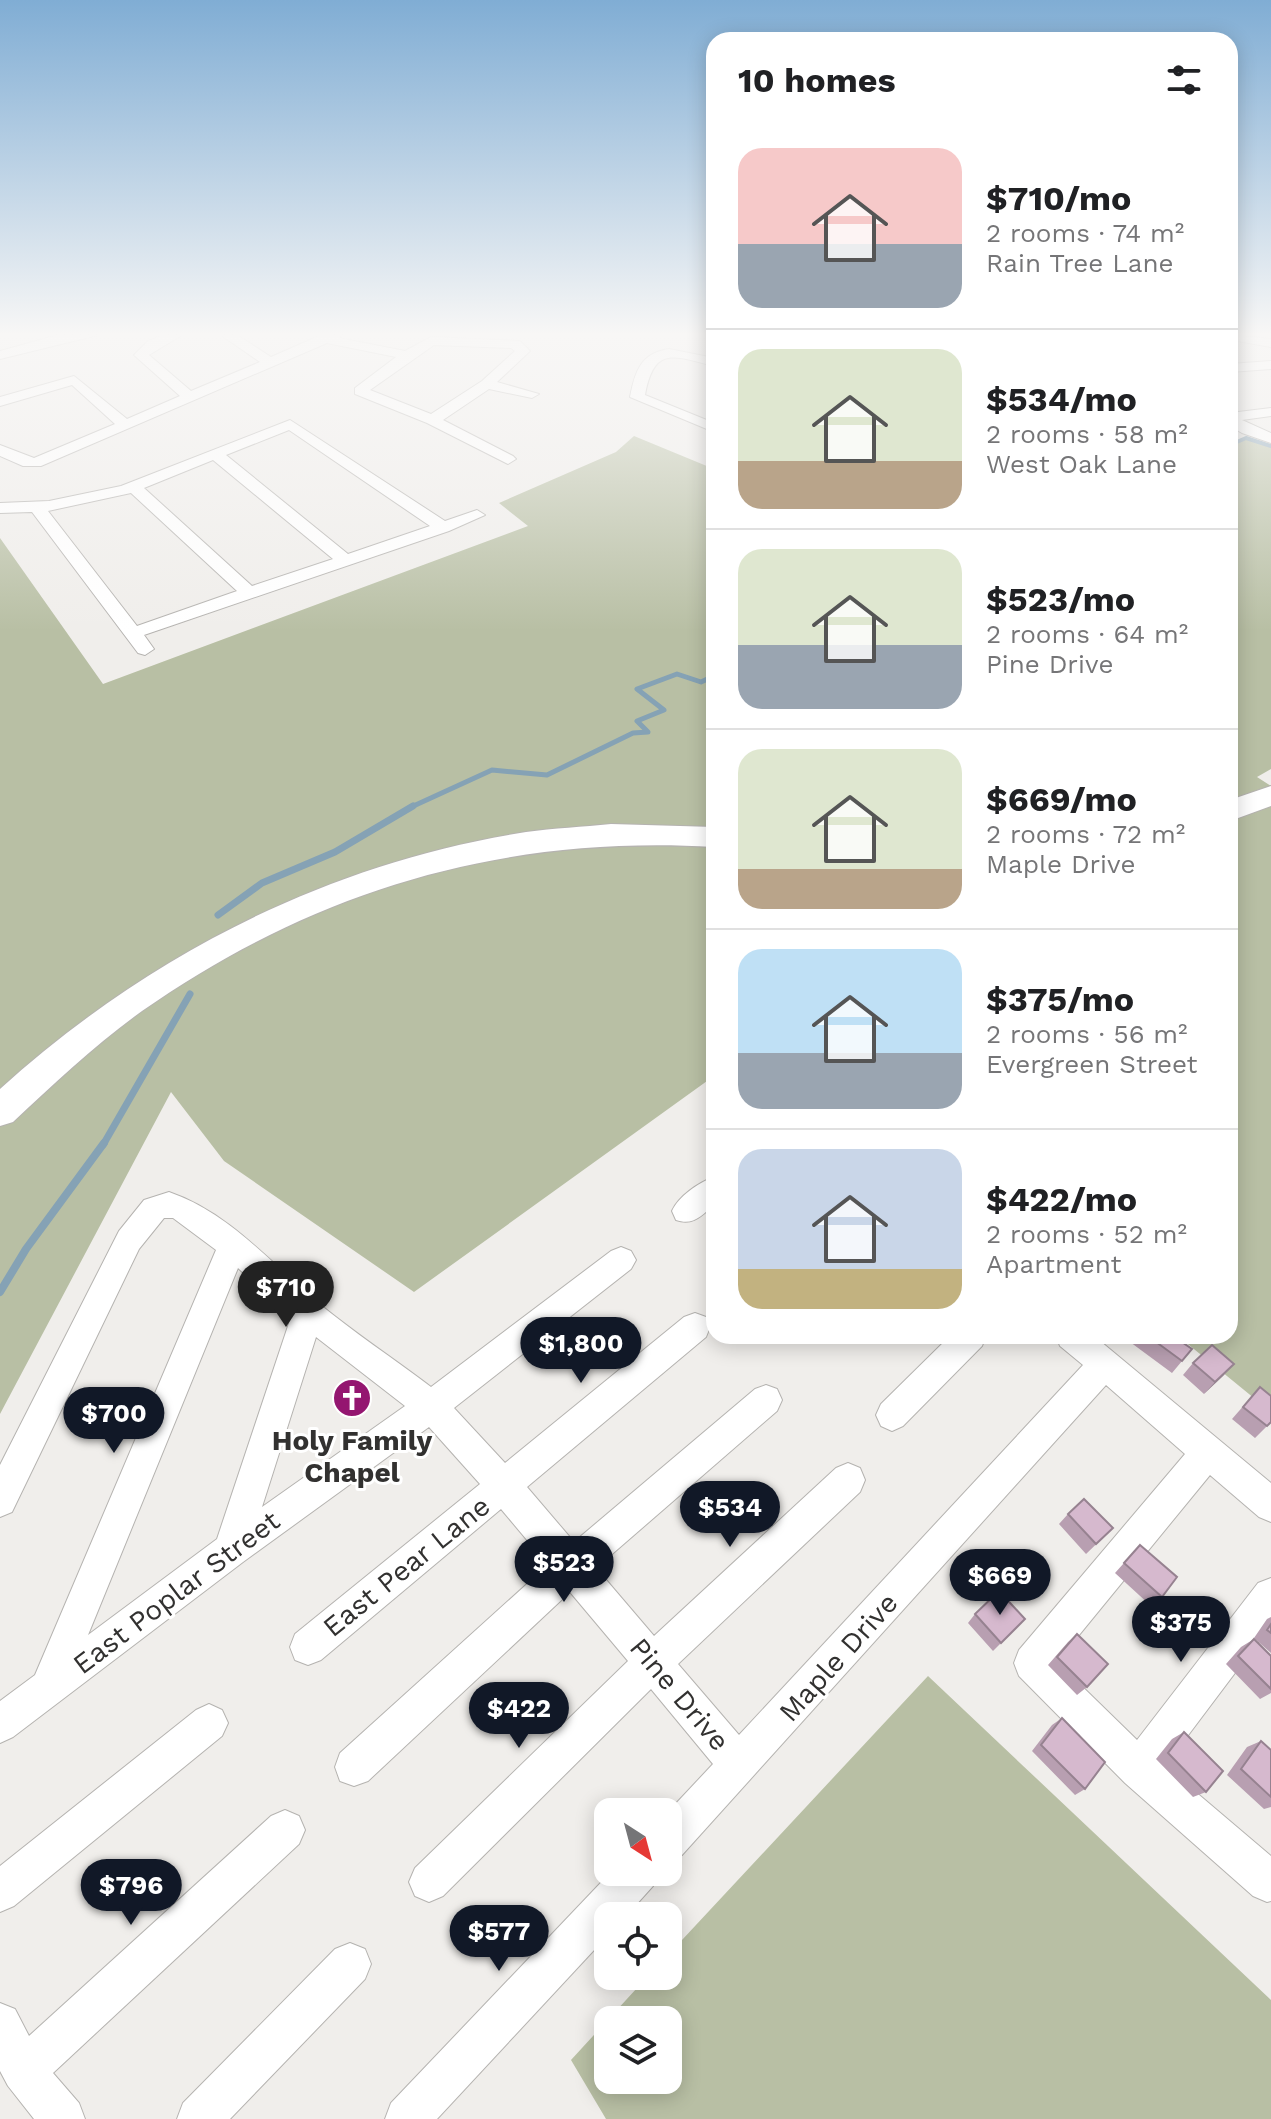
<!DOCTYPE html>
<meta charset="utf-8">
<style>
body{margin:0;font-family:"Work Sans",sans-serif;background:#f6f6f6;color:#202124;height:100vh;display:flex;flex-direction:column;font-size:30px;white-space:nowrap}
*{box-sizing:border-box;margin:0}
p{font-size:26px;color:#757577}
.icon{flex:none;width:44px;height:44px;fill:none;stroke:currentColor;stroke-width:2;stroke-linecap:round;stroke-linejoin:round}
.map{position:relative;flex:1;overflow:hidden}
.drawer{position:absolute;left:706px;top:32px;width:532px;height:1312px;display:flex;flex-direction:column;background:#fff;border-radius:24px;box-shadow:0 4px 20px #0003}
.drawer>*{flex:none}
.needle{width:52px;rotate:144deg}
.tools{position:absolute;left:594px;top:1798px;display:grid;gap:16px}
.tools a{display:grid;place-items:center;width:88px;height:88px;border-radius:16px;background:#fff;box-shadow:0 4px 20px #0003;font-size:40px}
.price{position:absolute;translate:-50% -68px;padding:0 18px;border-radius:28px;background:#111827;color:#fff;font-size:26px;line-height:52px;filter:drop-shadow(0 2px 4px #0008)}
.price::after{content:'';position:absolute;left:50%;top:48px;width:24px;height:18px;margin-left:-12px;background:inherit;clip-path:polygon(0 0,100% 0,50% 100%)}
.price.on{background:#222;color:#fff}
ul{padding:0;list-style:none}
li{display:flex;align-items:center;gap:24px;height:200px;padding:0 32px}
li+li{border-top:2px solid #e0e0e0}
li span{display:grid;place-items:center;flex:none;width:224px;height:160px;border-radius:24px;color:#555}
li>.icon{margin-inline-start:auto}
span .icon{width:96px;height:96px;fill:#fffc;stroke-width:1}
li b{font-size:34px}
h2{display:flex;justify-content:space-between;align-items:center;height:96px;padding:0 32px;font-size:34px}
.map>svg:first-child{display:block}
</style>
<div class="map">
<svg width="1271" height="2119" viewBox="0 0 1271 2119">
<rect width="100%" height="100%" fill="#f0eeeb"/>
<path fill="#b8bfa4" fill-rule="evenodd" d="M634,436l80,33v607l-300,216 -190,-131 -53,-69 -171,322v-876l103,146 425,-158 -29,-23 117,-51z
M1246,438l25,8v323l-14,8 14,9v626l-93,-76h52v-891z
M928,1676l343,324v119h-665l-35,-59 77,-84h20v-21zM608,2020h60v60h-60z"/>
<g fill="none" stroke-linecap="round" stroke-linejoin="round">
<path stroke="#85a2b5" stroke-width="4" d="M1230,445l16,-7 25,8"/>
<path stroke="#85a2b5" stroke-width="5" d="M409,808l83,-38 55,5 86,-42 15,-1 -11,-11 27,-11 -27,-21 40,-15 24,8 13,-6"/>
<path stroke="#85a2b5" stroke-width="7" d="M218,915l44,-32 73,-31 78,-46
M103,1145l87,-151"/>
<path stroke="#85a2b5" stroke-width="8" d="M0,1292l26,-43 78,-106"/>
<g stroke="#b5b3b0" stroke-width="2">
<path id="minor" d="M58,335h40l-98,24v-8z
M164,335h18l-33,20 42,36 69,-29 -39,-27h16l34,22 48,-21 23,-1 -3,3 66,13 26,-14 89,4 10,10 -33,31 42,12 -7,4 -43,-9 -46,31 70,36 3,3 -8,5 -81,-41 -72,-29v-6l41,-31 -69,-14 -286,123h-18l-23,-10v-11l34,13 81,-34 -43,-39 -72,21v-9l74,-21 53,43 53,-23 -46,-41 14,-14zM434,345l77,3 4,3 -33,30 -51,33 -61,-24z
M1232,335l39,4v8l-39,-7z
M669,349l45,9v8c-40,-10 -60,-21 -69,29l69,28v9l-84,-35c5,-26 11,-44 39,-48z
M1271,361v8l-41,3v-8z
M1271,408v8l-29,4 29,13v10l-29,-10 -12,-7v-13z
M290,420l155,101 32,-11 8,5 -36,16 -305,104 10,14 -9,6 -7,-2 -106,-141 -32,1v-10l49,-2 72,-15zM289,430l141,96 -82,28 -122,-99zM213,460l120,99 -81,27 -108,-98zM131,493l106,98 -100,35 -89,-115z
M714,1177v28c-13,11 -21,21 -38,15l-4,-9c7,-15 26,-28 42,-34z
M169,1192c59,20 101,70 148,110 36,30 76,56 114,85l180,-136 10,-4 10,4 5,9 -5,9 -177,139 51,55 179,-146 11,-4 11,4 4,10 -4,10 -179,150 47,55 181,-153 11,-4 11,4 5,11 -5,11 -181,157 58,68 182,-168 12,-5 12,5 5,12 -5,12 -182,172 61,71 344,-370 -23,-19 -4,-10h38l177,147v39l-12,-5 -49,-42 -153,187 80,78 121,-157 13,-5v47l-106,141 106,90v45l-4,1 -14,-6 -128,-113 -106,-107 -5,-13 5,-13 166,-196 -79,-69 -424,470 -14,6v-49l45,-48 -62,-75 -208,207 -14,6 -14,-6 -6,-14 6,-14 213,-207 -58,-69 -202,189 -14,5 -14,-5 -5,-14 5,-14 208,-188 -47,-56 -180,151 -13,5 -13,-5 -5,-13 5,-13 185,-150 -51,-57 -186,135 -230,175 -13,6v-42l35,-26 181,-425 -43,-32h-9l-25,31 -127,263 -12,5v-52l119,-234 25,-31zM238,1268l53,49 -74,222 -129,96zM316,1337l89,69 -143,101z
M950,1336h36l-4,10 -79,80 -11,5 -11,-5 -5,-11 5,-11z
M209,1704l13,6 6,13 -6,13 -208,170 -14,6v-46l196,-156z
M285,1810l14,6 6,14 -6,14 -246,229 26,30 6,16h-51l-26,-33 -8,-15v-68l15,6 14,27 242,-220z
M611,1872h48l-6,14 -27,30h-18v19l-171,184h-52l6,-16z
M350,1943l15,6 6,15 -6,15 -135,140h-53l6,-16 152,-154z"/>
</g>
<g stroke="#b5b3b0" stroke-width="2">
<path id="secondary" d="M1271,786v20l-41,15v-21z
M611,824l103,3v20c-212,-12 -397,42 -572,164 -46,33 -87,72 -129,111l-13,4v-37c148,-134 328,-226 526,-257 28,-4 57,-5 85,-8z"/>
</g>
<use href="#minor" fill="#fff" fill-rule="evenodd"/>
<use href="#secondary" fill="#fff" fill-rule="evenodd"/>
</g>
<path fill="#b89fb1" d="M1134,1336h39l19,13 -20,24 -42,-31z
M1193,1363l41,1 -30,30 -21,-19z
M1260,1387l7,39 -12,12 -23,-19z
M1068,1514l45,14 -27,26 -27,-30z
M1140,1545l22,52 -11,9 -36,-33z
M975,1614l50,5 -32,32 -25,-28z
M1271,1617v36l-17,-15 13,-19z
M1077,1634l10,53 -10,8 -29,-30 20,-23z
M1254,1639l17,17v37l-11,6 -34,-35 15,-17z
M1062,1718l23,71 -10,6 -43,-44 20,-26z
M1184,1732l22,60 -13,5 -37,-38 16,-20z
M1261,1741l10,9v57l-7,2 -37,-34 20,-28z"/>
<path fill="#968290" d="M1234,1364l-11,12 -19,18 11,-12z"/>
<path fill="#d6b9ce" stroke="#968290" stroke-width="2" d="M1148,1336h25l19,13 -10,12z
M1212,1345l22,19 -19,18 -22,-19z
M1260,1387l11,9v26l-4,4 -24,-19z
M1084,1499l29,29 -17,16 -28,-30z
M1140,1545l37,32 -15,20 -38,-34z
M999,1591l26,28 -24,24 -26,-29z
M1271,1624v9l-4,-3z
M1077,1634l31,30 -21,23 -30,-30z
M1254,1639l17,17v33l-33,-33z
M1062,1718l43,44 -20,27 -44,-44z
M1184,1732l39,39 -17,21 -38,-39z
M1261,1741l10,9v47l-30,-28z"/>
<linearGradient id="sky" x2="0" y2="1"><stop stop-color="#80add4"/><stop offset="0.53" stop-color="#f8f7f6"/><stop offset="1" stop-color="#f8f7f6" stop-opacity="0"/></linearGradient>
<rect width="1271" height="631" fill="url(#sky)"/>
<defs>
<g id="church-disc" transform="scale(2)"><circle r="9.5" fill="#941670" stroke="#fff"/><path d="M-1.2-6h2.4v3.5h3.3v2.4h-3.3V6h-2.4V-.1h-3.3v-2.4h3.3Z" fill="#fff"/></g>
</defs>
<g fill-rule="evenodd">
<use href="#church-disc" x="352" y="1398"/>
</g>
<g text-anchor="middle" stroke-width="6" stroke-linejoin="round" paint-order="stroke">
<g font-size="28" font-weight="bold" fill="#323130" stroke="#fff">
<text x="352" y="1450">Holy Family<tspan x="352" dy="32">Chapel</tspan></text>
</g>
<g font-size="28" fill="#323130" stroke="#fff">
<text transform="translate(406 1566) rotate(-39)" y="10">East Pear Lane</text>
<text transform="translate(176 1592) rotate(-37)" y="10">East Poplar Street</text>
<text transform="translate(838 1657) rotate(-48)" y="10">Maple Drive</text>
<text transform="translate(680 1694) rotate(50)" y="10">Pine Drive</text>
</g>
</g>
</svg>
<div class="tools">
<a><svg class="needle" viewBox="-14 -14 28 28"><path d="M0-13l5 13h-10z" fill="#e53935"/><path d="M0 13l5-13h-10z" fill="#757577"/></svg></a>
<a><svg class="icon" aria-label="locate" viewBox="0 0 24 24"><circle cx="12" cy="12" r="6"/><path d="M12 2v4M12 18v4M2 12h4M18 12h4"/></svg></a>
<a><svg class="icon" aria-label="layers" viewBox="0 0 24 24"><path d="M12 4l9 5-9 5-9-5zM3 14l9 5 9-5"/></svg></a>
</div>
<b class="price on" style="left:286px;top:1329px">$710</b>
<b class="price" style="left:581px;top:1385px">$1,800</b>
<b class="price" style="left:114px;top:1455px">$700</b>
<b class="price" style="left:730px;top:1549px">$534</b>
<b class="price" style="left:564px;top:1604px">$523</b>
<b class="price" style="left:1000px;top:1617px">$669</b>
<b class="price" style="left:1181px;top:1664px">$375</b>
<b class="price" style="left:519px;top:1750px">$422</b>
<b class="price" style="left:131px;top:1927px">$796</b>
<b class="price" style="left:499px;top:1973px">$577</b>
<section class="drawer">
<h2>10 homes<svg class="icon" aria-label="filters" viewBox="0 0 24 24"><path d="M4 7h16M4 17h16"/><circle cx="9" cy="7" r="2"/><circle cx="15" cy="17" r="2"/></svg></h2>
<ul>
<li><span style="background:linear-gradient(#f6c9c9 60%,#9aa5b1 0)"><svg class="icon" aria-label="home" viewBox="0 0 24 24"><path d="M3 11l9-7 9 7M6 9v11h12V9"/></svg></span><div><b>$710/mo</b><p>2 rooms · 74 m²</p><p>Rain Tree Lane</p></div></li>
<li><span style="background:linear-gradient(#dfe7d0 70%,#b9a48a 0)"><svg class="icon" aria-label="home" viewBox="0 0 24 24"><path d="M3 11l9-7 9 7M6 9v11h12V9"/></svg></span><div><b>$534/mo</b><p>2 rooms · 58 m²</p><p>West Oak Lane</p></div></li>
<li><span style="background:linear-gradient(#dfe7d0 60%,#9aa5b1 0)"><svg class="icon" aria-label="home" viewBox="0 0 24 24"><path d="M3 11l9-7 9 7M6 9v11h12V9"/></svg></span><div><b>$523/mo</b><p>2 rooms · 64 m²</p><p>Pine Drive</p></div></li>
<li><span style="background:linear-gradient(#dfe7d0 75%,#b9a48a 0)"><svg class="icon" aria-label="home" viewBox="0 0 24 24"><path d="M3 11l9-7 9 7M6 9v11h12V9"/></svg></span><div><b>$669/mo</b><p>2 rooms · 72 m²</p><p>Maple Drive</p></div></li>
<li><span style="background:linear-gradient(#bfe0f5 65%,#9aa5b1 0)"><svg class="icon" aria-label="home" viewBox="0 0 24 24"><path d="M3 11l9-7 9 7M6 9v11h12V9"/></svg></span><div><b>$375/mo</b><p>2 rooms · 56 m²</p><p>Evergreen Street</p></div></li>
<li><span style="background:linear-gradient(#c9d6e8 75%,#c2b280 0)"><svg class="icon" aria-label="home" viewBox="0 0 24 24"><path d="M3 11l9-7 9 7M6 9v11h12V9"/></svg></span><div><b>$422/mo</b><p>2 rooms · 52 m²</p><p>Apartment</p></div></li>
</ul>
</section>
</div>
